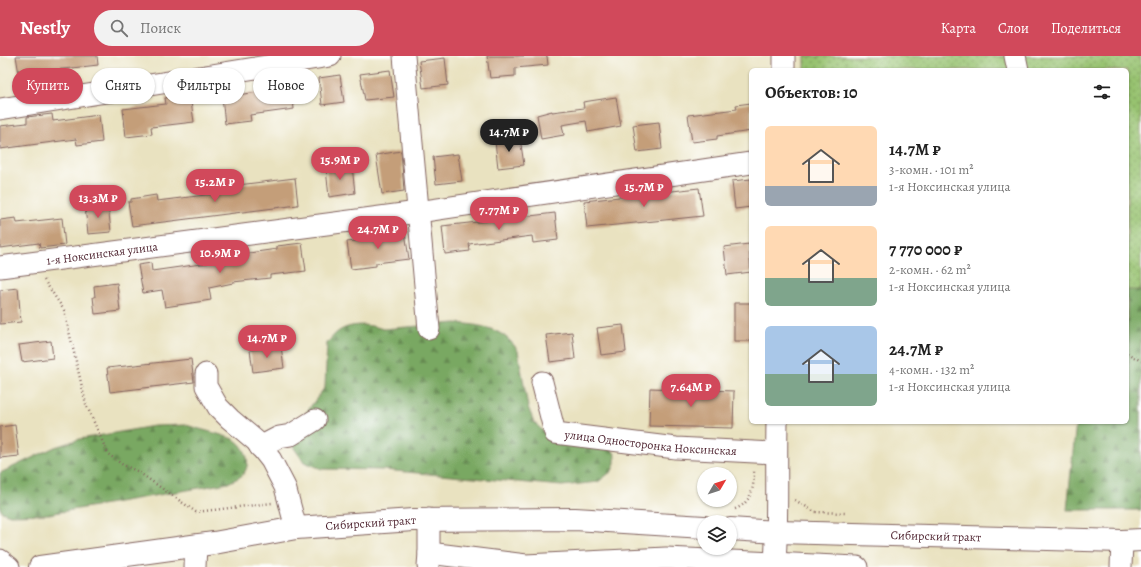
<!DOCTYPE html>
<html lang="ru">
<meta charset="utf-8">
<style>
body{margin:0;font-family:Alegreya,serif;background:#f2f2f2;color:#222;height:100vh;display:flex;flex-direction:column;font-size:15px;white-space:nowrap}
*{box-sizing:border-box;margin:0}
p{font-size:13px;color:#767676}
.icon{flex:none;width:22px;height:22px;fill:none;stroke:currentColor;stroke-width:2;stroke-linecap:round;stroke-linejoin:round}
.map{position:relative;flex:1;overflow:hidden}
.drawer{position:absolute;left:749px;top:12px;width:380px;height:356px;display:flex;flex-direction:column;background:#fff;border-radius:6px;box-shadow:0 1px 3px #0004}
.drawer>*{flex:none}
.guide{position:absolute;left:12px;top:12px;width:380px;height:36px;display:flex;gap:8px}
.needle{width:26px;rotate:51deg}
.tools{position:absolute;left:697px;top:411px;display:grid;gap:8px}
.tools a{display:grid;place-items:center;width:40px;height:40px;border-radius:50%;background:#fff;box-shadow:0 1px 3px #0004;font-size:20px}
.price{position:absolute;translate:-50% -34px;padding:0 9px;border-radius:14px;background:#d1495b;color:#fff;font-size:13px;line-height:26px;filter:drop-shadow(0 1px 2px #0008)}
.price::after{content:'';position:absolute;left:50%;top:24px;width:12px;height:9px;margin-left:-6px;background:inherit;clip-path:polygon(0 0,100% 0,50% 100%)}
.price.on{background:#222;color:#fff}
ul{padding:0;list-style:none}
li{display:flex;align-items:center;gap:12px;height:100px;padding:0 16px}
li span{display:grid;place-items:center;flex:none;width:112px;height:80px;border-radius:6px;color:#555}
li>.icon{margin-inline-start:auto}
span .icon{width:48px;height:48px;fill:#fffc;stroke-width:1}
li b{font-size:17px}
h2{display:flex;justify-content:space-between;align-items:center;height:48px;padding:0 16px;font-size:17px}
.tag{padding:0 14px;border-radius:18px;background:#fff;box-shadow:0 1px 3px #0004;font-size:14px;line-height:36px}
.tag.on{background:#d1495b;color:#fff}
header{display:flex;align-items:center;gap:24px;box-sizing:border-box;height:56px;padding:0 20px;background:#d1495b;color:#fff}
header strong{font-size:19px}
nav{display:flex;gap:22px;margin-inline-start:auto;font-size:14px}
.search{width:280px;height:36px;background:#f2f2f2;display:flex;align-items:center;gap:10px;box-sizing:border-box;padding:0 14px;border-radius:22px;color:#767676;font-size:15px}
.map>svg:first-child{display:block}
</style>
<header>
<strong>Nestly</strong>
<div class="search"><svg class="icon" aria-label="search" viewBox="0 0 24 24"><circle cx="10" cy="10" r="6"/><path d="M15 15l6 6"/></svg>Поиск</div>
<nav><a>Карта</a><a>Слои</a><a>Поделиться</a></nav>
</header>
<div class="map">
<svg width="1141" height="511" viewBox="0 0 1141 511">
<defs>
<pattern id="forest-firs" width="22" height="20" patternUnits="userSpaceOnUse"><rect width="22" height="20" fill="#79a862"/><path d="M5 1l3.5 6h-7zM16 11l3.5 6h-7z" fill="#658851"/></pattern>
<pattern id="park-dots" width="8" height="8" patternUnits="userSpaceOnUse"><rect width="8" height="8" fill="#97c270"/><path d="M2 2h.1M6 6h.1" fill="none" stroke="#7d9d5c" stroke-width="1.8" stroke-linecap="round"/></pattern>
</defs>
<rect width="100%" height="100%" fill="#fff"/>
<filter id="ink" filterUnits="userSpaceOnUse"><feTurbulence type="fractalNoise" baseFrequency=".025" numOctaves="2"/><feDisplacementMap in="SourceGraphic" scale="8" xChannelSelector="R" yChannelSelector="G"/><feConvolveMatrix kernelMatrix="1 2 1 2 8 2 1 2 1" color-interpolation-filters="sRGB"/></filter>
<filter id="wash" filterUnits="userSpaceOnUse"><feTurbulence type="fractalNoise" baseFrequency=".012" numOctaves="4" result="noise"/><feDisplacementMap in="SourceGraphic" scale="16" xChannelSelector="R" yChannelSelector="G"/><feGaussianBlur stdDeviation="0.9" result="paint"/><feColorMatrix in="noise" values="0 0 0 0 0 0 0 0 0 0 0 0 0 0 0 0 0 1.4 0 .05"/><feComposite in="paint" operator="in"/></filter>
<g filter="url(#wash)">
<rect width="100%" height="100%" fill="#e9e2c0"/>
<path fill="url(#forest-firs)" stroke="#626446" d="M1141,230v224h-74l9,-88h51v-135z
M456,267c25,2 48,5 62,28l10,56 6,15 13,13 59,5 9,14v9l-3,8 -14,11 -36,4 -178,-16 -62,-1 -18,-7 -10,-14v-19l31,-42 2,-44c4,-4 7,-9 12,-12 12,-8 30,-7 44,-2z
M186,369c15,5 32,8 47,14 12,6 19,23 11,34 -3,5 -11,7 -16,10l-179,31 -39,1 -8,-3 -2,-4v-35l55,-26 25,-8 74,-13z"/>
<path fill="url(#park-dots)" stroke="#70704e" d="M805,0h336v234h-14v-220h-322z"/>
<g id="blocks">
<path fill="#c49e79" d="M16,0h81l1,9 -79,9z
M487,0h60l1,9 -33,3v8l-25,2z
M445,2l3,27 -25,3 -4,-27z
M390,14l4,27 -29,3 -5,-26z
M340,19l4,27 -22,3 -3,-27z
M291,26l3,27 -44,6 1,6 -26,3 -3,-27 44,-6 -1,-6z
M190,39l4,27 -43,5 1,7 -26,3 -3,-28 43,-5 -1,-6z
M616,41l5,29 -33,6 -2,-11 -24,4 2,10 -23,4 -4,-24 15,-4v1l32,-4 -1,-6z
M751,47v28l-34,5v3l-25,3 -4,-27 49,-6 -1,-4z
M52,58l1,7 46,-6 3,27 -25,3 -1,-6 -76,10v-23l27,-3v-6z
M659,66l3,27 -25,3 -4,-27z
M520,82l4,27 -26,3 -3,-27z
M401,95l3,40 -22,3 -6,-39z
M458,98l4,27 -26,3 -3,-27z
M352,110l3,27 -26,4 -3,-28z
M295,122l3,27 -166,21 -4,-24h3v-3l25,-4 1,6 73,-9v-6z
M751,123v28l-16,2 -3,-28z
M699,132l4,28 -116,12 -3,-27z
M108,148l3,28 -23,2 -3,-27z
M512,155l1,7 42,-5 3,27 -25,3 -1,-7 -63,8 1,7 -25,3 -3,-28 45,-5v-7z
M16,162l1,5 45,-5 3,27 -25,3 -1,-5 -39,5v-28z
M405,176l4,27 -33,4v3l-25,3 -4,-27 33,-4v-3z
M302,187l4,28 -36,4v3l-37,4v1l-24,5 2,12 -46,7 -3,-17 -19,3 -5,-28 13,-2 1,8 56,-8v-2l34,-6v-1l35,-5v-3z
M749,188l2,28 -24,3 -3,-28z
M117,227l3,28 -25,3 -2,-17h2l-1,-11z
M18,232l3,34 -21,2v-34z
M734,247h17v38h-17z
M623,269l3,27 -25,3 -4,-27z
M572,276l3,27 -25,3 -4,-27z
M51,285l2,17 -31,4 -3,-17z
M281,290l3,22 -31,4 -3,-22z
M191,303l3,23 -84,10 -3,-24z
M650,332l84,3 -1,37 -84,-2z
M15,369l4,31 -19,2v-31z"/>
</g>
</g>
<g filter="url(#ink)">
<use href="#blocks" fill-opacity="0" stroke="#82635f" stroke-width="1"/>
<g fill="none" stroke-linecap="round" stroke-linejoin="round">
<g stroke="#82635f" stroke-width="23">
<g id="minor">
<path d="M404,0l25,273"/>
<path d="M1015,0l3,14"/>
<path d="M784,14v-14"/>
<path d="M0,53l330,-53"/>
<path id="s1" d="M0,211l418,-55 333,-49"/>
<path d="M206,318v12l12,21 12,12 26,22 15,19 14,27 11,41"/>
<path id="s2" d="M542,326l13,51 121,15 100,5"/>
<path d="M260,391l19,-10 12,-2 24,-15"/>
<path d="M429,497l97,12 140,-7 191,9"/>
<path d="M0,504l9,7"/>
<path d="M775,508c3,-47 1,-95 2,-142"/>
<path d="M428,510l1,-13v-34"/>
<path d="M195,511l1,-22"/>
<path d="M1121,511l1,-26"/>
</g>
</g>
<g stroke="#82635f" stroke-width="24">
<g id="major">
<path id="s3" d="M730,473l47,3 345,9 19,-1"/>
<path id="s4" d="M40,511l174,-24 82,-15 117,-8 162,-1 129,8"/>
</g>
</g>
<path stroke="#82635f" stroke-width="2.5" stroke-dasharray="1 3" stroke-linecap="butt" d="M44,224l20,30 22,94 22,50 15,11 14,6 59,41 76,-9
M1127,297l14,8
M795,444l20,12 30,1
M735,453c17,-6 19,-23 19,-38"/>
<use href="#minor" stroke="#fff" stroke-width="21"/>
<use href="#major" stroke="#fff" stroke-width="22"/>
</g>
</g>
<g text-anchor="middle" stroke-width="3" stroke-linejoin="round" paint-order="stroke">
<g font-size="12" fill="#4a1f2b" stroke="#fff">
<text dy="4" stroke="none"><textPath href="#s1" startOffset="103">1-я Ноксинская улица</textPath></text>
<text dy="4" stroke="none"><textPath href="#s2" startOffset="149">улица Односторонка Ноксинская</textPath></text>
<text dy="4" stroke="none"><textPath href="#s4" startOffset="334">Сибирский тракт</textPath></text>
<text dy="4" stroke="none"><textPath href="#s3" startOffset="206">Сибирский тракт</textPath></text>
</g>
</g>
</svg>
<div class="tools">
<a><svg class="needle" viewBox="-14 -14 28 28"><path d="M0-13l5 13h-10z" fill="#e53935"/><path d="M0 13l5-13h-10z" fill="#767676"/></svg></a>
<a><svg class="icon" aria-label="layers" viewBox="0 0 24 24"><path d="M12 4l9 5-9 5-9-5zM3 14l9 5 9-5"/></svg></a>
</div>
<b class="price on" style="left:509px;top:97px">14.7M ₽</b>
<b class="price" style="left:340px;top:125px">15.9M ₽</b>
<b class="price" style="left:215px;top:147px">15.2M ₽</b>
<b class="price" style="left:644px;top:152px">15.7M ₽</b>
<b class="price" style="left:98px;top:163px">13.3M ₽</b>
<b class="price" style="left:499px;top:175px">7.77M ₽</b>
<b class="price" style="left:378px;top:194px">24.7M ₽</b>
<b class="price" style="left:220px;top:218px">10.9M ₽</b>
<b class="price" style="left:267px;top:303px">14.7M ₽</b>
<b class="price" style="left:691px;top:352px">7.64M ₽</b>
<div class="guide">
<a class="tag on">Купить</a>
<a class="tag">Снять</a>
<a class="tag">Фильтры</a>
<a class="tag">Новое</a>
</div>
<section class="drawer">
<h2>Объектов: 10<svg class="icon" aria-label="filters" viewBox="0 0 24 24"><path d="M4 7h16M4 17h16"/><circle cx="9" cy="7" r="2"/><circle cx="15" cy="17" r="2"/></svg></h2>
<ul>
<li><span style="background:linear-gradient(#ffd9b3 75%,#9aa5b1 0)"><svg class="icon" aria-label="home" viewBox="0 0 24 24"><path d="M3 11l9-7 9 7M6 9v11h12V9"/></svg></span><div><b>14.7M ₽</b><p>3-комн. · 101 m²</p><p>1-я Ноксинская улица</p></div></li>
<li><span style="background:linear-gradient(#ffd9b3 65%,#7fa58c 0)"><svg class="icon" aria-label="home" viewBox="0 0 24 24"><path d="M3 11l9-7 9 7M6 9v11h12V9"/></svg></span><div><b>7 770 000 ₽</b><p>2-комн. · 62 m²</p><p>1-я Ноксинская улица</p></div></li>
<li><span style="background:linear-gradient(#a9c7e8 60%,#7fa58c 0)"><svg class="icon" aria-label="home" viewBox="0 0 24 24"><path d="M3 11l9-7 9 7M6 9v11h12V9"/></svg></span><div><b>24.7M ₽</b><p>4-комн. · 132 m²</p><p>1-я Ноксинская улица</p></div></li>
</ul>
</section>
</div>
